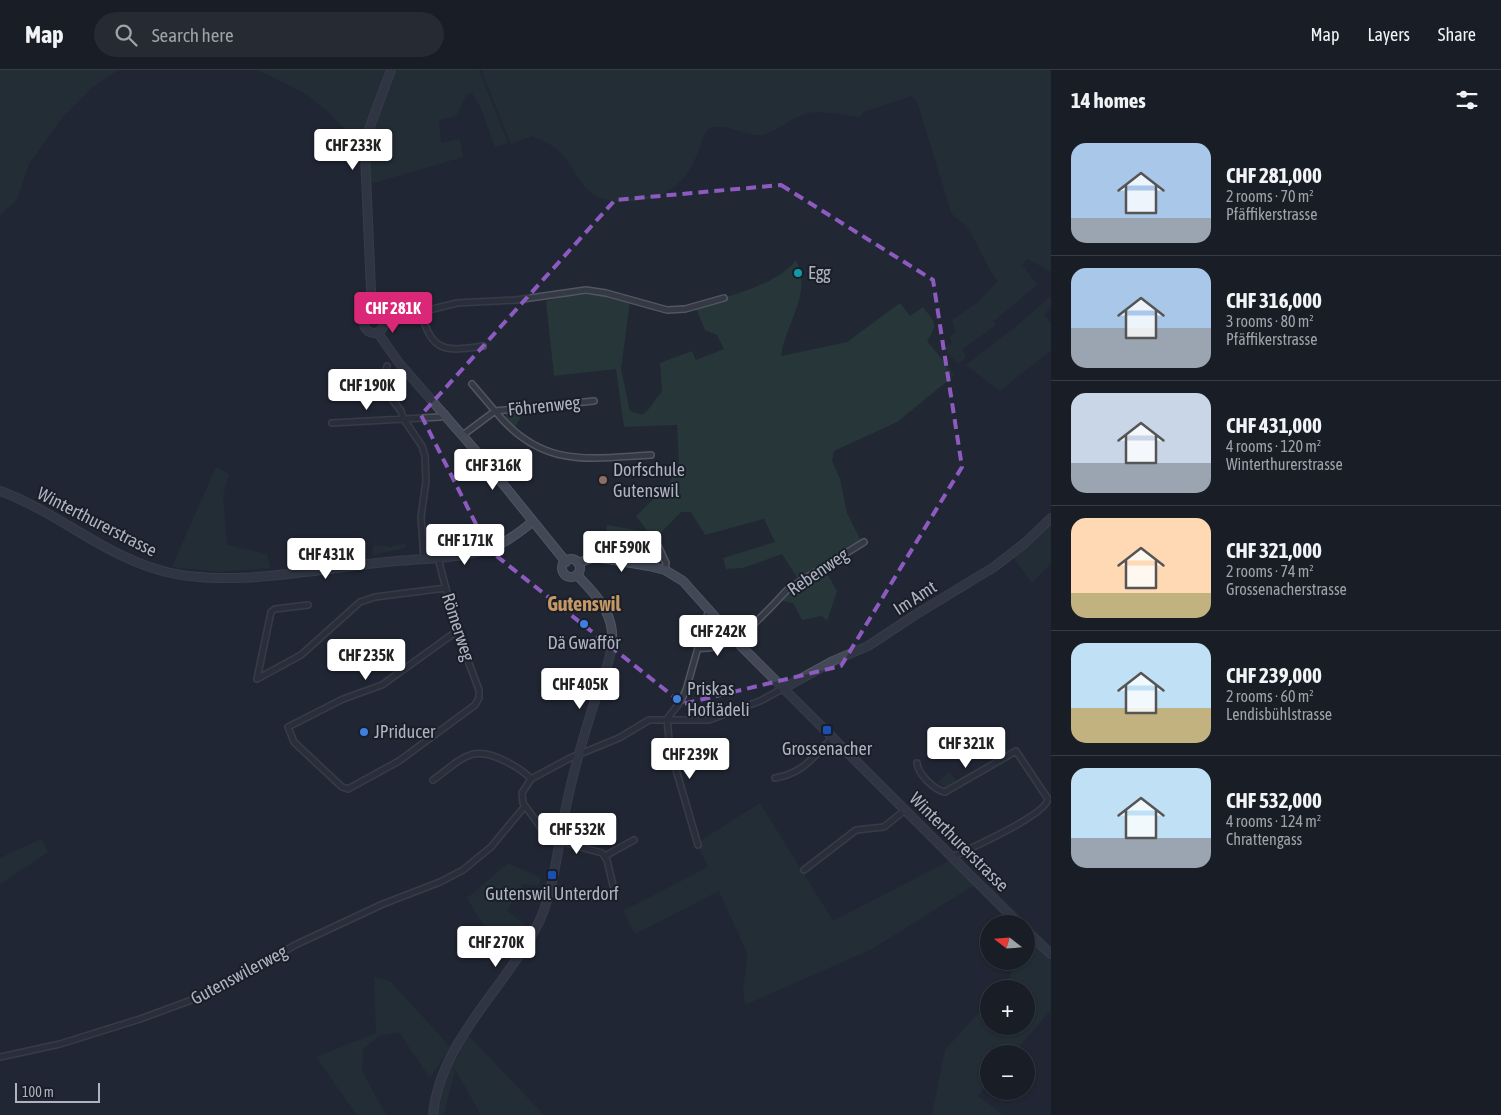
<!DOCTYPE html>
<meta charset="utf-8">
<style>
body{margin:0;font-family:"Asap Condensed",sans-serif;background:#262a32;color:#f1f3f6;height:100vh;display:flex;flex-direction:column;font-size:19px;white-space:nowrap}
*{box-sizing:border-box;margin:0}
p{font-size:16px;color:#9fa2a7}
.icon{flex:none;width:28px;height:28px;fill:none;stroke:currentColor;stroke-width:2;stroke-linecap:round;stroke-linejoin:round}
.map{position:relative;flex:1;overflow:hidden}
.sheet{display:flex;flex-direction:column;background:#191d26;width:450px}
.sheet>*{flex:none}
.needle{width:32px;rotate:287deg}
.tools{position:absolute;left:980px;top:845px;display:grid;gap:10px}
.tools a{display:grid;place-items:center;width:55px;height:55px;border-radius:50%;background:#191d26;box-shadow:0 1px 4px #0004,0 0 0 1px #373b43;font-size:25px}
.scale{position:absolute;left:15px;bottom:12px;width:85px;box-sizing:border-box;padding-left:5px;border:2px solid #aeb3c1;border-top:0;font-size:14px;line-height:18px;white-space:nowrap;color:#aeb3c1;-webkit-text-stroke:4px #191e28;paint-order:stroke}
.price{position:absolute;translate:-50% -42px;padding:0 11px;border-radius:5px;background:#fff;color:#222;font-size:16px;line-height:32px;filter:drop-shadow(0 1px 2px #0008)}
.price::after{content:'';position:absolute;left:50%;top:30px;width:15px;height:11px;margin-left:-8px;background:inherit;clip-path:polygon(0 0,100% 0,50% 100%)}
.price.active{background:#db2777;color:#fff}
ul{padding:0;list-style:none}
li{display:flex;align-items:center;gap:15px;height:125px;padding:0 20px}
li+li{border-top:1px solid #373b43}
li span{display:grid;place-items:center;flex:none;width:140px;height:100px;border-radius:15px;color:#555}
li>.icon{margin-inline-start:auto}
span .icon{width:60px;height:60px;fill:#fffc;stroke-width:1}
li b{font-size:21px}
h2{display:flex;justify-content:space-between;align-items:center;height:60px;padding:0 20px;font-size:21px}
header{display:flex;align-items:center;gap:30px;box-sizing:border-box;height:70px;padding:0 25px;background:#191d26;border-bottom:1px solid #373b43}
header strong{font-size:24px}
nav{display:flex;gap:28px;margin-inline-start:auto;font-size:18px}
.search{width:350px;height:45px;background:#262a32;display:flex;align-items:center;gap:12px;box-sizing:border-box;padding:0 18px;border-radius:28px;color:#9fa2a7;font-size:19px}
main{display:flex;flex:1;min-height:0}
.map>svg:first-child{display:block}
</style>
<header>
<strong>Map</strong>
<div class="search"><svg class="icon" aria-label="search" viewBox="0 0 24 24"><circle cx="10" cy="10" r="6"/><path d="M15 15l6 6"/></svg>Search here</div>
<nav><a>Map</a><a>Layers</a><a>Share</a></nav>
</header>
<main>
<div class="map">
<svg width="1051" height="1045" viewBox="0 0 1051 1045">
<rect width="100%" height="100%" fill="#212733"/>
<path fill="#273638" d="M0,0h118l-26,18 -30,30 -33,46 -12,36 -17,15z
M258,0h128l-25,76 -34,-35 -21,-17z
M395,0h84l29,73 -13,4 -15,-41 -8,-13 -5,1 -11,22 -17,4 2,23 19,-4 3,18 -93,27 -2,-31 4,-22z
M481,0h570v202l-23,-13 -6,5 15,21 -43,36 2,4 -34,24 4,9 -8,6 -14,-16 8,-6 -3,-5 6,-5 -3,-12 25,-17 21,-22c-14,-16 -19,-39 -33,-56 -4,-5 -10,-6 -14,-13l-34,-111 -6,-5 -48,16 -2,5c-14,-1 -39,-7 -53,-4 -16,3 -31,20 -48,22 -13,1 -40,-14 -51,-6 -7,5 -9,20 -13,28 -5,12 -14,25 -25,32 -17,13 -50,15 -70,9 -21,-7 -27,-33 -42,-47 -8,-7 -17,-11 -27,-15l-21,8z
M796,190c17,33 -10,62 -15,96l66,-14 53,-39 10,13 13,-9c12,16 16,16 4,34l28,34 -58,47 -63,29 -2,10 8,18 7,34 14,28 -37,27 13,23 -10,30 -5,-5 -20,4 -9,-17 -11,-2 16,-22 -16,-25 -39,14 -17,1 -3,-11 52,-16 -11,-23 -59,16 -14,-23h-10l-27,28 -6,-8 -5,25 -40,-7 4,-25 41,7 -12,-16 31,-30 12,-21 -2,-40 -53,2 -8,-58 -62,7 -8,-75c29,-7 56,-10 84,0l-9,68 9,42 12,4c9,-6 12,-16 20,-23l-2,-29 32,-12 4,9 28,-11 -7,-14 -12,-5 -10,-24c29,-8 83,-21 101,-46z
M1051,226v11l-7,8 7,9v26l-51,41 -34,-26 54,-42z
M523,341v2l-9,16 -9,-10 1,-5z
M216,397l13,7 -6,22 4,49 40,9 3,14 -50,4 -48,-5z
M1051,452v41l-19,20 -19,-26z
M405,473v5l-32,7v-10l17,2z
M949,702l9,10 -12,6 -9,-6z
M760,733l73,118 116,-60 27,26h-5l-99,62 -127,56 -2,-16 5,-34 -29,-64 -84,43 -12,-23 85,-44 -10,-22 2,-4z
M41,769l7,13 -48,32v-26z
M508,793l33,15 -2,8 -16,-2 -16,26 22,19 -6,11c-36,-6 -39,-12 -56,-42z
M989,815l62,61v64l-38,44h-24v28l-11,14 25,19h-71l13,-65 44,-49v25h37v-37h-26l10,-12 5,-16h11v-37h-7l-37,-37z
M374,907l16,4 60,66 -20,31 -31,-46 -20,4 -16,13 -1,22 24,44h-29l-41,-58 60,-24z
M468,965l76,80h-63l-26,-46 -11,46h-7c-3,-21 19,-62 31,-80z"/>
<g fill="none" stroke-linecap="round" stroke-linejoin="round">
<g stroke="#515662" stroke-width="8">
<path id="street" d="M421,242c11,40 23,40 62,34
M384,251l73,-18 59,-3 70,-10 20,3 61,17 18,-1 39,-11
M387,296l-4,12 2,12 16,21 2,7 19,28 3,10 1,25 -5,36 3,42
M472,314l23,27 99,-10
M332,353l108,-6 5,-3
M463,365l32,-24c46,57 91,48 156,44
M655,469l11,24 -1,7
M438,488l19,73 22,59v8l-4,7 -76,56 -51,28 -6,-2 -48,-45 -6,-15 55,-28 39,-14 75,-54
M699,578c35,4 68,-37 89,-59l76,-47
M257,609l44,-24 59,-53 15,-5 71,-9
M257,609l14,-67 4,-3 33,-4
M667,649l3,30 28,96
M667,649l14,-18 5,-11 23,-81
M917,693c1,11 17,27 28,29l71,-41 32,48c-2,16 -79,50 -96,58
M775,708c29,-5 39,-22 58,-41
M433,710c28,-20 38,-37 72,-19 10,5 19,10 26,18
M560,768l-16,-6 -21,-29 -1,-10 9,-14 39,-21 49,-20 30,-18h60l51,-19 24,-13
M559,771l43,12 5,7 8,34
M605,786l29,-16
M804,800l52,-40 28,-3 21,-17
M0,987l60,-13 80,-25 76,-28 79,-46 88,-41 57,-22 23,-12 28,-23 34,-41"/>
</g>
<g stroke="#515662" stroke-width="10">
<path id="secondary" d="M364 253a10 10 0 1 1 20 0a10 10 0 1 1-20 0Z
M372,243l-7,-159 4,-25 22,-59
M378,263l21,30 83,95 84,104
M0,421c55,20 100,61 156,78 66,21 160,0 230,-7 34,-4 71,-2 105,-14 15,-5 29,-16 41,-26
M562 498a9 9 0 1 1 18 0a9 9 0 1 1-18 0Z
M578,493l17,-6 54,9 16,4 18,11 58,65 278,278
M784,618l49,-27 35,-15 47,-31 79,-48 31,-24 26,-25
M1026,861l25,23
M433,1045c7,-73 70,-125 103,-187 19,-36 21,-81 30,-121 8,-39 19,-76 31,-113 7,-20 17,-41 15,-62 -2,-24 -20,-41 -35,-57"/>
</g>
<use href="#street" stroke="#343944" stroke-width="5"/>
<use href="#secondary" stroke="#424856" stroke-width="8"/>
</g>
<path d="M0 0H1051V1045H0ZM781,115l152,95 29,187 -121,199 -158,38 -194,-154 -68,-135 194,-215z" fill="#212733" fill-opacity=".55" fill-rule="evenodd"/>
<path fill="none" stroke="#8d5bc0" stroke-width="4" stroke-dasharray="10 6" stroke-linejoin="round" d="M781,115l152,95 29,187 -121,199 -158,38 -194,-154 -68,-135 194,-215z"/>
<circle fill="#0f9aa8" stroke="#191e28" stroke-width="2" cx="798" cy="203" r="5"/>
<circle fill="#8d6e63" stroke="#191e28" stroke-width="2" cx="603" cy="410" r="5"/>
<g fill="#3f7fe0" stroke="#191e28" stroke-width="2">
<circle cx="584" cy="554" r="5"/>
<circle cx="677" cy="629" r="5"/>
<circle cx="364" cy="662" r="5"/>
</g>
<g fill="#1a4fb4" stroke="#191e28" stroke-width="2">
<rect x="822" y="655" width="10" height="10" rx="2.5"/>
<rect x="547" y="800" width="10" height="10" rx="2.5"/>
</g>
<g text-anchor="middle" stroke-width="4" stroke-linejoin="round" paint-order="stroke">
<g font-size="18" fill="#aeb3c1" stroke="#191e28" text-anchor="start">
<text x="808" y="209">Egg</text>
<text x="613" y="406">Dorfschule<tspan x="613" dy="21">Gutenswil</tspan></text>
<text x="584" y="579" text-anchor="middle">Dä Gwafför</text>
<text x="687" y="625">Priskas<tspan x="687" dy="21">Hoflädeli</tspan></text>
<text x="374" y="668">JPriducer</text>
<text x="827" y="685" text-anchor="middle">Grossenacher</text>
<text x="552" y="830" text-anchor="middle">Gutenswil Unterdorf</text>
</g>
<g font-size="18" fill="#aeb3c1" stroke="#191e28">
<text transform="translate(544 336) rotate(-6)" y="6">Föhrenweg</text>
<text transform="translate(97 452) rotate(27)" y="6">Winterthurerstrasse</text>
<text transform="translate(818 502) rotate(-34)" y="6">Rebenweg</text>
<text transform="translate(915 528) rotate(-33)" y="6">Im Amt</text>
<text transform="translate(458 557) rotate(72)" y="6">Römerweg</text>
<text transform="translate(959 772) rotate(45)" y="6">Winterthurerstrasse</text>
<text transform="translate(239 905) rotate(-28)" y="6">Gutenswilerweg</text>
</g>
<g font-size="20" font-weight="bold" fill="#c79863" stroke="#191e28">
<text x="584" y="541">Gutenswil</text>
</g>
</g>
</svg>
<div class="tools">
<a><svg class="needle" viewBox="-14 -14 28 28"><path d="M0-13l5 13h-10z" fill="#e53935"/><path d="M0 13l5-13h-10z" fill="#9fa2a7"/></svg></a>
<a>+</a>
<a>−</a>
</div>
<div class="scale">100 m</div>
<b class="price" style="left:353px;top:101px">CHF 233K</b>
<b class="price active" style="left:393px;top:264px">CHF 281K</b>
<b class="price" style="left:367px;top:341px">CHF 190K</b>
<b class="price" style="left:493px;top:421px">CHF 316K</b>
<b class="price" style="left:465px;top:496px">CHF 171K</b>
<b class="price" style="left:622px;top:503px">CHF 590K</b>
<b class="price" style="left:326px;top:510px">CHF 431K</b>
<b class="price" style="left:718px;top:587px">CHF 242K</b>
<b class="price" style="left:366px;top:611px">CHF 235K</b>
<b class="price" style="left:580px;top:640px">CHF 405K</b>
<b class="price" style="left:966px;top:699px">CHF 321K</b>
<b class="price" style="left:690px;top:710px">CHF 239K</b>
<b class="price" style="left:577px;top:785px">CHF 532K</b>
<b class="price" style="left:496px;top:898px">CHF 270K</b>
</div>
<section class="sheet">
<h2>14 homes<svg class="icon" aria-label="filters" viewBox="0 0 24 24"><path d="M4 7h16M4 17h16"/><circle cx="9" cy="7" r="2"/><circle cx="15" cy="17" r="2"/></svg></h2>
<ul>
<li><span style="background:linear-gradient(#a9c7e8 75%,#9aa5b1 0)"><svg class="icon" aria-label="home" viewBox="0 0 24 24"><path d="M3 11l9-7 9 7M6 9v11h12V9"/></svg></span><div><b>CHF 281,000</b><p>2 rooms · 70 m²</p><p>Pfäffikerstrasse</p></div></li>
<li><span style="background:linear-gradient(#a9c7e8 60%,#9aa5b1 0)"><svg class="icon" aria-label="home" viewBox="0 0 24 24"><path d="M3 11l9-7 9 7M6 9v11h12V9"/></svg></span><div><b>CHF 316,000</b><p>3 rooms · 80 m²</p><p>Pfäffikerstrasse</p></div></li>
<li><span style="background:linear-gradient(#c9d6e8 70%,#9aa5b1 0)"><svg class="icon" aria-label="home" viewBox="0 0 24 24"><path d="M3 11l9-7 9 7M6 9v11h12V9"/></svg></span><div><b>CHF 431,000</b><p>4 rooms · 120 m²</p><p>Winterthurerstrasse</p></div></li>
<li><span style="background:linear-gradient(#ffd9b3 75%,#c2b280 0)"><svg class="icon" aria-label="home" viewBox="0 0 24 24"><path d="M3 11l9-7 9 7M6 9v11h12V9"/></svg></span><div><b>CHF 321,000</b><p>2 rooms · 74 m²</p><p>Grossenacherstrasse</p></div></li>
<li><span style="background:linear-gradient(#bfe0f5 65%,#c2b280 0)"><svg class="icon" aria-label="home" viewBox="0 0 24 24"><path d="M3 11l9-7 9 7M6 9v11h12V9"/></svg></span><div><b>CHF 239,000</b><p>2 rooms · 60 m²</p><p>Lendisbühlstrasse</p></div></li>
<li><span style="background:linear-gradient(#bfe0f5 70%,#9aa5b1 0)"><svg class="icon" aria-label="home" viewBox="0 0 24 24"><path d="M3 11l9-7 9 7M6 9v11h12V9"/></svg></span><div><b>CHF 532,000</b><p>4 rooms · 124 m²</p><p>Chrattengass</p></div></li>
</ul>
</section>
</main>
